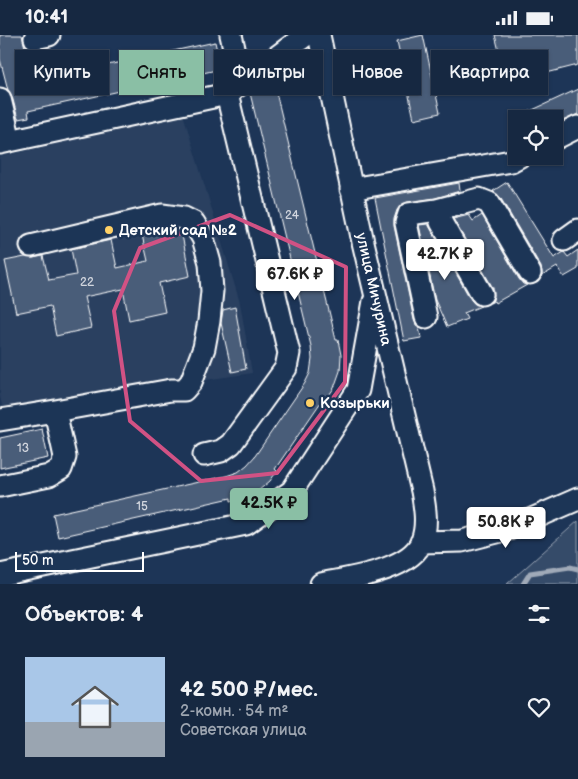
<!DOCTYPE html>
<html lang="ru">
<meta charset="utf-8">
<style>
body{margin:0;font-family:"Balsamiq Sans",sans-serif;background:#1f3048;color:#f1f3f6;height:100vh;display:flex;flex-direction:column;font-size:19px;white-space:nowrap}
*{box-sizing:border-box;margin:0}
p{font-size:16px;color:#9ea6b1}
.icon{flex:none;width:28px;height:28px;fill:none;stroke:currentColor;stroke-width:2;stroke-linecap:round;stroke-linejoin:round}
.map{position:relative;height:549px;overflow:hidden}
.sheet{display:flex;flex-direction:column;background:#162841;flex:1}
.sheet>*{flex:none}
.hud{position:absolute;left:15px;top:15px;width:549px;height:45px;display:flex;gap:10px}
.controls{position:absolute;left:508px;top:75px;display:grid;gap:10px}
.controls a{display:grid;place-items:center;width:55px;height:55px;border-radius:0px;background:#162841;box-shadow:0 1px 4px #0004,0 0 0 1px #35445a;font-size:25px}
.scale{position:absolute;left:15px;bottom:12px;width:129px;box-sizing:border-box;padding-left:5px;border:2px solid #fff;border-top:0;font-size:14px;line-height:18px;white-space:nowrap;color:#fff;-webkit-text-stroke:4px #1d3557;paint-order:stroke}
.price{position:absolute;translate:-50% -42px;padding:0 11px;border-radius:5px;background:#fff;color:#222;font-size:16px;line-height:32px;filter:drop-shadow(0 1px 2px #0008)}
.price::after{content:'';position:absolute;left:50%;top:30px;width:15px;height:11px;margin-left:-8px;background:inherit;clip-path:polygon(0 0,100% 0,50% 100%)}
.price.selected{background:#8abfa5;color:#111}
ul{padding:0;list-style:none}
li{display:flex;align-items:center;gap:15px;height:125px;padding:0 25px}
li+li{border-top:1px solid #35445a}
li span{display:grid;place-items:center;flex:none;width:140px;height:100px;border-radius:0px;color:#555}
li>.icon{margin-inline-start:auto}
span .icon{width:60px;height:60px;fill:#fffc;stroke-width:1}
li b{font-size:21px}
h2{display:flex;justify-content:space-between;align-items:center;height:60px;padding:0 25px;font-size:21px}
.pill{padding:0 18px;border-radius:0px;background:#162841;box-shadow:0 1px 4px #0004,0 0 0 1px #35445a;font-size:18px;line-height:45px}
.pill.selected{background:#8abfa5;color:#111}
.status{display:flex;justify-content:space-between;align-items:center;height:35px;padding:0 25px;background:#162841;direction:ltr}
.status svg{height:14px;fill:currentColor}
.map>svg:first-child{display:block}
</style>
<div class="status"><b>10:41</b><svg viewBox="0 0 49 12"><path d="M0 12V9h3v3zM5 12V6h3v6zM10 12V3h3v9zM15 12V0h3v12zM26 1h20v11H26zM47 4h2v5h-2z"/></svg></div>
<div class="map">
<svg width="578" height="549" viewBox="0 0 578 549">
<rect width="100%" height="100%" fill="#1d3557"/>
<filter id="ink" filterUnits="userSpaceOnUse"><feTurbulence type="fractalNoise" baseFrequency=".02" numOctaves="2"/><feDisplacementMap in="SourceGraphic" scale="10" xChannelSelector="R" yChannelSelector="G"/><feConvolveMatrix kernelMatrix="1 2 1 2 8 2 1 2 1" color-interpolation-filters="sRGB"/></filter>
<g filter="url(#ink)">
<path fill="#2a4161" d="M183,79l57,189 12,70 -249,37 -3,-14v-239z"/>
<path fill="#364b69" stroke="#9aa5b4" d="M578,486v63h-71z"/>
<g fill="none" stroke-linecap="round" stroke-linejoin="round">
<path stroke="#a0aab8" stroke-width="5" d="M523,549l7,-11 40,-6 8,2"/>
</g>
<path fill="#4a5d79" stroke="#fff" d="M0,0h22l11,46 182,-39 6,27 -193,42 1,6 -11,2 -6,-23 -4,-6 -8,-31z
M423,0l17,78 -26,6 -17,-78z
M495,0h83v30l-71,18z
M274,49l62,256h2l3,15 -1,16 -6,17 -7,10 -2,-2 -50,73 2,2 -7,10 -12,10 -14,7 -13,3v-3l-173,39 -5,-23 173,-38 12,-4 9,-7 8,-9 50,-73 5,-10 2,-14 -1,-13 -61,-253 5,-4z
M578,54v25l-24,11v-6h-41z
M507,147l47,76 10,-6 4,5 10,-7v19l-14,8 -7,-10 -15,9v-4l-1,-5 -41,-70 -7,-6z
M459,148l1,8 -25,7 -28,4 -6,3 -4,5 -3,9v7l20,94 2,5 3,2 2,11 -17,3 -29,-143z
M469,180l4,6 9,-6 37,64 4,5 4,1 -32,18 -1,-2 -4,2 3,-3 1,-5 -1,-7 -40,-69z
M428,189l43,76 4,4 6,2 -17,7 3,6 -20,8 -12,-27 -16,-75z
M170,194l11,1 9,46 -31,7 6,29 -36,8 -6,-31 -39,8 7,31 -35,8 -6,-30 -34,7 -11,-52 20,-4 8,1 10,-2 6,24 27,-5 -5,-26 40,-9 6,28 31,-7 -6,-26z
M235,272l11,62 -14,3 -11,-49 2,-13z
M42,394l6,29 -48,10v-30z"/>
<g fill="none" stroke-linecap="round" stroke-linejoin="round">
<g stroke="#fff" stroke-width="25">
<path id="minor" d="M231,0l11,48
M319,0l44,207 59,249c3,17 6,34 0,50 -12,30 -73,37 -101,43
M35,3l14,-3
M0,64l10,42
M554,104l24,-12
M0,108l227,-49 79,-59
M351,154l160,-28 9,-5
M437,175l4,12 41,72
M564,205l14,-10
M426,282l-20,-94 3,-9 28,-4 42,-11 10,4 41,70
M0,385l55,-9 116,-21h13l7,-8 13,-34 5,-27 3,-30 -2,-28 -7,-25 -9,-15 -10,-5 -22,-3 -131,31
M204,420l17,-4 10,-7 55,-76 3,-15 -62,-259
M0,451l49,-10 12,-7 4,-12 -10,-46
M421,507l41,-1 47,-12 69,-30
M0,540l246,-51 46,-33 66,-101 16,-89"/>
</g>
<use href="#minor" stroke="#1d3557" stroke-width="21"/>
</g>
</g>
<path fill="none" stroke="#d15284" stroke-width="4" stroke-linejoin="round" d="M230,180l116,52 -1,115 -68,91 -76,8 -71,-60 -16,-110 26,-63z"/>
<g fill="#ffd166" stroke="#1d3557" stroke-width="2">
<circle cx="109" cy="195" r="5"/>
<circle cx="310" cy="368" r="5"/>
</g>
<g text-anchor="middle" stroke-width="5" stroke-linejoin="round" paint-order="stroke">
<g font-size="12" fill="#d2d6de">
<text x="292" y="184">24</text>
<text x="87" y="251">22</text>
<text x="23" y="417">13</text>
<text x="142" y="475">15</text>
</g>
<g font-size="15" font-weight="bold" fill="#fff" stroke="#1d3557" text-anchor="start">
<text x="119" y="200">Детский сад №2</text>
<text x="320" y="373">Козырьки</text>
</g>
<g font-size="15" fill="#fff" stroke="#1d3557">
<text transform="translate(374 254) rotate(77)" y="5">улица Мичурина</text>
</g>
</g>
</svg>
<div class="controls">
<a><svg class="icon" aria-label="locate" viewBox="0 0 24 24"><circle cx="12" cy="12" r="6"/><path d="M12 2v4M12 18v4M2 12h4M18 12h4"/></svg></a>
</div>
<div class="scale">50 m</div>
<b class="price" style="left:445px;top:246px">42.7K ₽</b>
<b class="price" style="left:295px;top:266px">67.6K ₽</b>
<b class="price selected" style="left:269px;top:495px">42.5K ₽</b>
<b class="price" style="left:506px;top:514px">50.8K ₽</b>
<div class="hud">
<a class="pill">Купить</a>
<a class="pill selected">Снять</a>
<a class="pill">Фильтры</a>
<a class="pill">Новое</a>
<a class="pill">Квартира</a>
</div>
</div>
<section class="sheet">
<h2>Объектов: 4<svg class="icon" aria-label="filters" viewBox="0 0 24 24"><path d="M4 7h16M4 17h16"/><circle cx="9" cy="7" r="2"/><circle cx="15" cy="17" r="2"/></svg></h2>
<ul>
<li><span style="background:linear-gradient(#a9c7e8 65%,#9aa5b1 0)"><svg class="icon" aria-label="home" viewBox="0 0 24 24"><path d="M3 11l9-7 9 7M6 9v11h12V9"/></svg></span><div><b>42 500 ₽/мес.</b><p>2-комн. · 54 m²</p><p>Советская улица</p></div><svg class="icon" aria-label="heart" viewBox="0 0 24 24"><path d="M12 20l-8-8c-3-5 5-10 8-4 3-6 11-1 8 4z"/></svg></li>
</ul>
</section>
